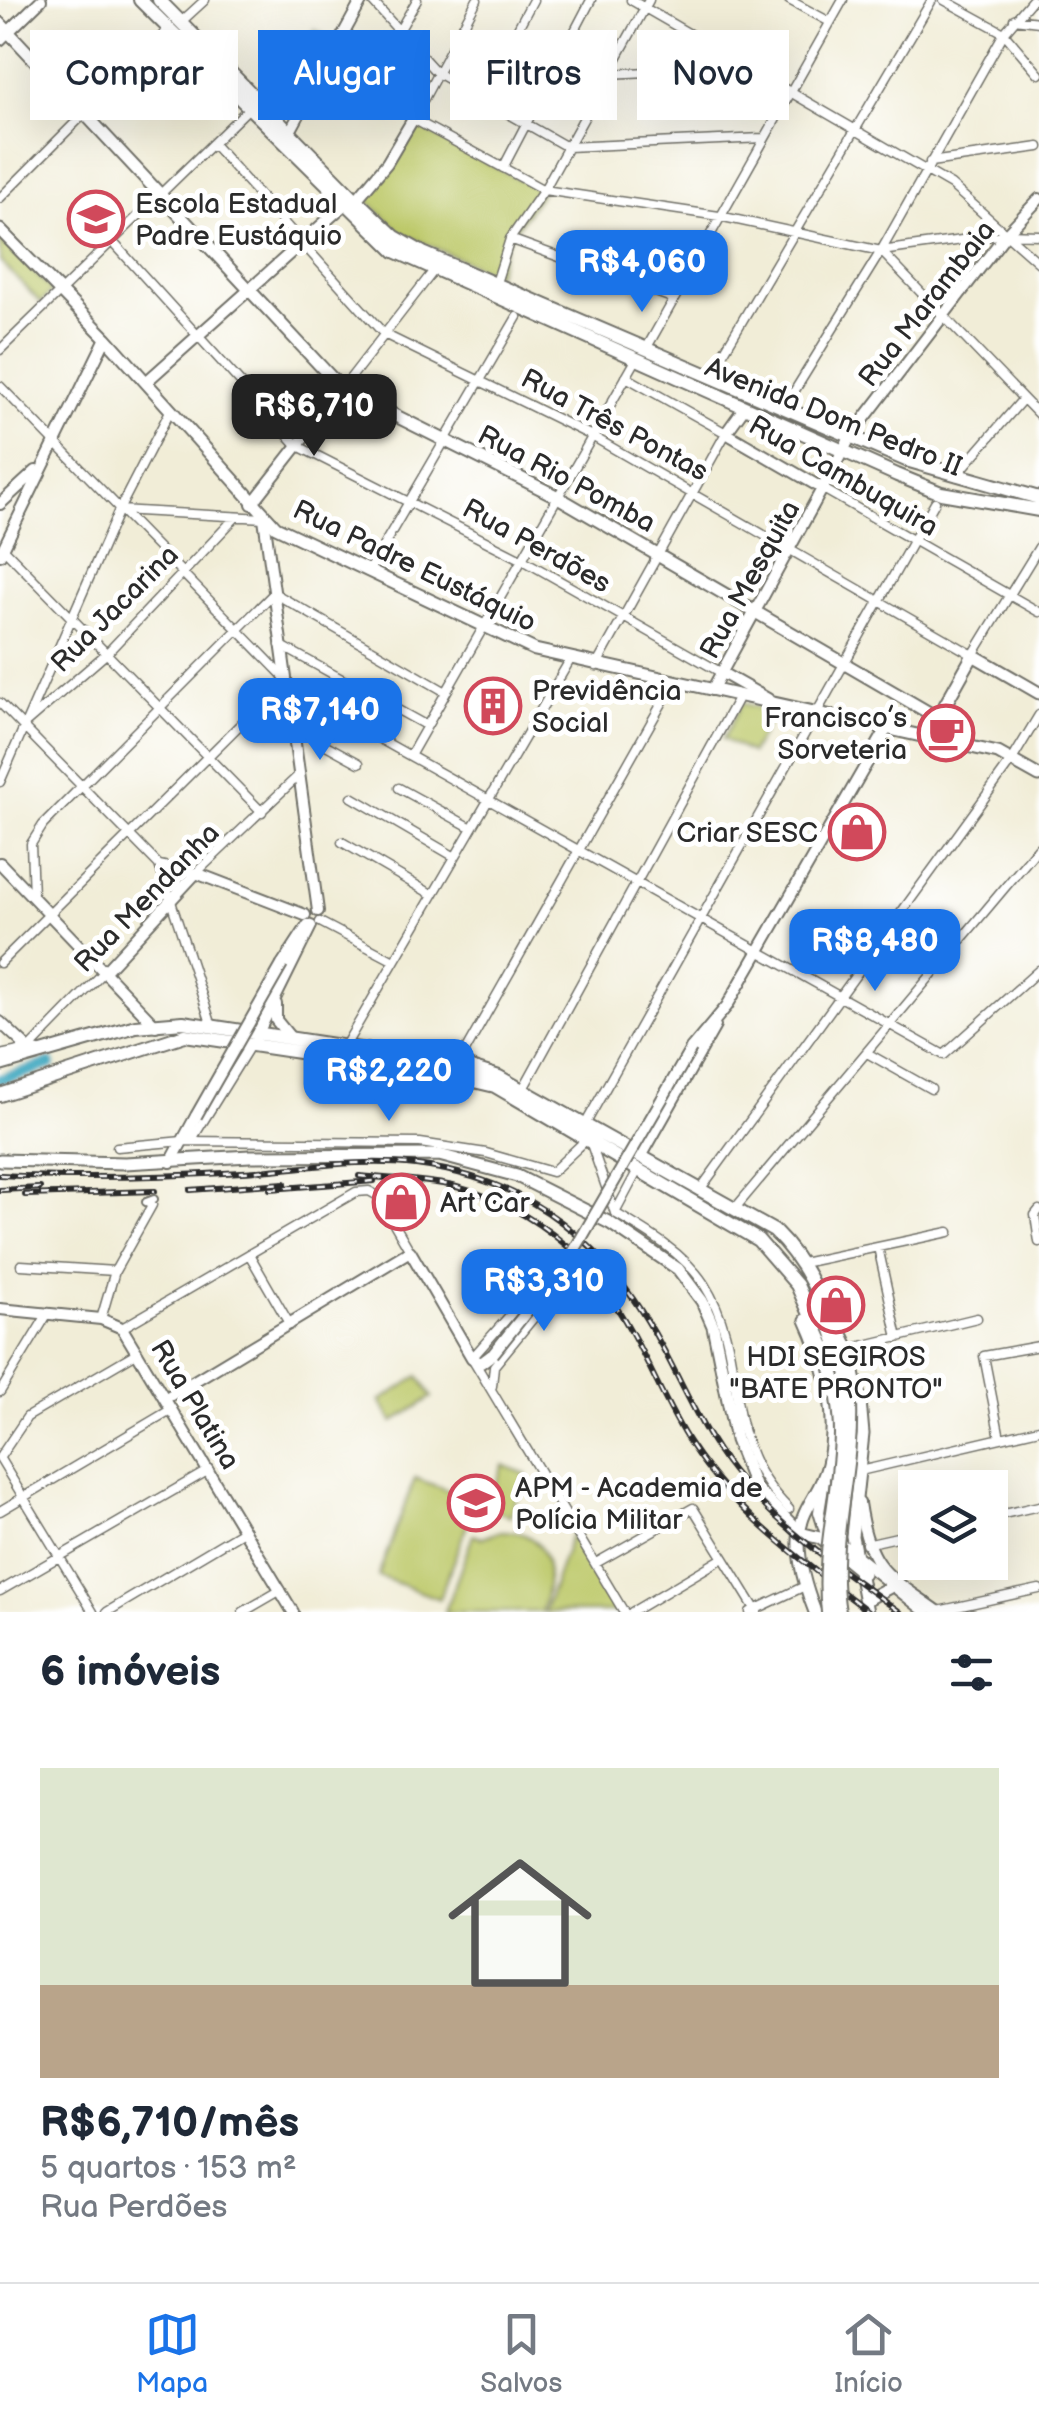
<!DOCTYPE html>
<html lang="pt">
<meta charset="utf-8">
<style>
body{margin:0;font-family:"Balsamiq Sans",sans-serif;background:#f6f6f7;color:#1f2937;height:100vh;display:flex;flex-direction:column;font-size:38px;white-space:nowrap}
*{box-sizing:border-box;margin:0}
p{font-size:32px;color:#747a83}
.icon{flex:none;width:55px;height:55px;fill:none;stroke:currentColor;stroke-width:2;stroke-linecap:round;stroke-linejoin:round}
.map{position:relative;height:1612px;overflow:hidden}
.sheet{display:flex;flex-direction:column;background:#fff;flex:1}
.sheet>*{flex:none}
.banner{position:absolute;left:30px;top:30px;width:980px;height:90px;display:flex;gap:20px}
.controls{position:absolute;left:898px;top:1470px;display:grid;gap:20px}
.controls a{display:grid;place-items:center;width:110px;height:110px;border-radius:0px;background:#fff;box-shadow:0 10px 40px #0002;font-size:50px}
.price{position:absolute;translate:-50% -85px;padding:0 22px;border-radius:20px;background:#1a73e8;color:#fff;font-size:32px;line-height:65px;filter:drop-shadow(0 2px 5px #0008)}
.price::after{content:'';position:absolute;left:50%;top:60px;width:30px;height:22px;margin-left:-15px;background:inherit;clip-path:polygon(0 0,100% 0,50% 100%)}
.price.active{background:#222;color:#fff}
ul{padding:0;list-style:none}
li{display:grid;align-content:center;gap:20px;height:530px;padding:0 40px}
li+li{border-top:2px solid #e0e1e3}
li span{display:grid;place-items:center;height:310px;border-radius:0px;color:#555}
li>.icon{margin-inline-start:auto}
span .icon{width:180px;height:180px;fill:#fffc;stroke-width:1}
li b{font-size:42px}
h2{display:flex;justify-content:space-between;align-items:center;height:120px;padding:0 40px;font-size:42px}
.pill{padding:0 35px;border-radius:0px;background:#fff;box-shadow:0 10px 40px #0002;font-size:35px;line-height:90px}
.pill.active{background:#1a73e8;color:#fff}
.tabs{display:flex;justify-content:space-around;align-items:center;height:140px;border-top:2px solid #e0e1e3;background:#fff;font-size:28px;color:#747a83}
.tabs a{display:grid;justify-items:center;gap:5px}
.tabs .active{color:#1a73e8}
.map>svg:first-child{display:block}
</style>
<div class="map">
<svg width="1039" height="1612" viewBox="0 0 1039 1612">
<rect width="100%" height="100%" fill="#fff"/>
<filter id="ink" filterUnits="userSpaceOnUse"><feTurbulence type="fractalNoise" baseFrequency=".01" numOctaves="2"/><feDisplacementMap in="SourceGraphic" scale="20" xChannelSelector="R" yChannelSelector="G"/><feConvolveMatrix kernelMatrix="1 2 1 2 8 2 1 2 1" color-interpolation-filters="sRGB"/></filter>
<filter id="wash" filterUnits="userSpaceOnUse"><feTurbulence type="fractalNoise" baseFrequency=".0048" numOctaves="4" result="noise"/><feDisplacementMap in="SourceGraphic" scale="40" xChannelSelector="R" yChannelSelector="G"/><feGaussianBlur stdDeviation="2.25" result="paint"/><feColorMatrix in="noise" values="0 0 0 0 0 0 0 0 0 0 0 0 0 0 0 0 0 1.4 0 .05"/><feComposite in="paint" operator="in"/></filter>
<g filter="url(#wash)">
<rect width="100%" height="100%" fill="#f1edd7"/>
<path fill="#bdc96b" stroke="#747a4b" stroke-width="2.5" d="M315,30l18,10 -26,48 -18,-9z
M417,126l125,65 -35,50 -11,34 -93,-41 -39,-36 26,-26z
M0,237l53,54 -12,12 -41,-42z
M742,703l32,9 -23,41 -28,-14z
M419,1376l13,21 -39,25 -13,-21z
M503,1465l23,9 -16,42 -23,-9z
M415,1478l61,23 -37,98 -61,-23z
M501,1531c50,-1 53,44 40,81h-96l28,-77 8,3z
M571,1535l46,77h-73z"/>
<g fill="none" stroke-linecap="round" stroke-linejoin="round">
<path stroke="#40a8c0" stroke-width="12" d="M0,1080l50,-16"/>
</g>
</g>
<g filter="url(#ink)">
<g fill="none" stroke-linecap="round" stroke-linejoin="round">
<g stroke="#706f67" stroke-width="10">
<path id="pedestrian" d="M152,1205l-6,-3 8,-3"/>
</g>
<g stroke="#706f67" stroke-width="11">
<path id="minor" d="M371,0l66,73 130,74 196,-9
M477,0l-64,119 131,71 175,26 162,35 158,164
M631,0l320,185 88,78
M789,0l41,22
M944,0l60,33 35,41
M1014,19l25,3
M181,22l24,-22
M399,31l18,-31
M609,74l135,-7
M481,97l52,-97
M213,144l171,190 206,101 383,220 66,-108
M930,162l109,-15
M503,168l88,-168
M0,198l169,-169
M510,239l162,59
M112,241l186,205 225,114 199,113
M881,251l125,-17 33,1
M496,283l14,-44 34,-49 105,-190
M646,349l197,-349
M0,350l248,-241
M709,377l223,-377
M0,386l284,291
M342,389l93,-120
M784,408l97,-157 123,-218 28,-33
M956,476l66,-76
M825,490l214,122
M119,510l145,8
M3,548l259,264
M368,572l149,-255
M280,645l147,81
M596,666l130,-233 -100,-56
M287,687l657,368 95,-85
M0,703l159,162 52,158
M27,722l80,-69 127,-134
M291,726l68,37
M411,754l225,-394
M0,782l119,-272 51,-99
M399,788l73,40
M352,797l103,60
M342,842l91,53
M159,865l37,8 101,-96
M33,896l-2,-52 12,-19 231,-232 172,99
M320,922l74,39
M0,963l285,-283
M345,1046l225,-386
M867,1053l64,36
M0,1055l29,-6 77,-79
M458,1064l216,-382
M523,1089l215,-391
M586,1123l349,-621
M191,1141l60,-97
M590,1141l25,72
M117,1147l66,-6 237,2 66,10 66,19 36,-34
M699,1191l313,-431 27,-45
M737,1206l302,-359
M1039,1210l-4,5 4,27
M615,1213c31,18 69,40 89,71 48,76 11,153 85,225
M615,1213l24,-45
M878,1247l20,91
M249,1254l41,71
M802,1263l147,-31
M21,1265l94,6
M101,1319l14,-48 37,-66
M122,1328l234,-136 13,-1 9,5 32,55
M849,1349l128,-31
M492,1386l2,-20 77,-94 -13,-11 -86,97 152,254
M0,1392l48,-79
M1000,1438l-16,-82 55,-10
M0,1457l27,-40 111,-65
M0,1459l93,153
M860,1471l179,-42
M0,1511l172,-102
M990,1517l49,-11
M866,1544l49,-11
M596,1563l97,-55 64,104
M0,1591l209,-121
M938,1611l101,-22
M107,1612l138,-82
M243,1612l38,-22
M632,1612l91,-54
M750,1612l55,-26"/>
</g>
<g stroke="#706f67" stroke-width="14">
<path id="tertiary" d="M340,39l73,80 -26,44 -31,37
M0,40l41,-40
M288,135l74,-135
M146,382l198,-177
M744,408l-18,25 99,57
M0,504l36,-33
M252,504l90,-115
M264,518l54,393
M0,555l106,-217
M722,673l46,26
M712,690l139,-254 155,-202 33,-35
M0,863l156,163
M282,965l26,-40
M106,970l90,-97 109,42
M276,1004v16l13,16
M0,1022l29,27 12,4
M256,1037l55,-111
M691,1049l36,-43 159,-276
M642,1155l73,-129
M171,1162l25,-46
M0,1309l101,10 21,9 171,284
M166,1398l244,-147 62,107 9,5 12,-9
M824,1481l-5,31 6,19 101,81
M859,1503c10,68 27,71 80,109"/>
</g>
<g stroke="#706f67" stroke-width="15">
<path id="secondary" d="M0,23l342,366 214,107 382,222
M0,230l106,108 170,189 259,123 463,103 41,23
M927,737l46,-82 66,38
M0,1160l125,3 125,-7 189,-1 78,21 93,47 68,46 24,32 11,25 23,114 19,48 45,45 20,5 43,35
M826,1300l23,49 11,52 3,33 -11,102 15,76
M806,1320c20,44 33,96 22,144 -4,19 -15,32 -23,49 -14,30 -1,71 10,99
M868,1599l22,-12"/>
</g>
<g stroke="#706f67" stroke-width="16">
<path id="primary" d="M140,0l255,251 502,224 44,18 98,17
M159,0l197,200 39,37 28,16 483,207 133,38"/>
</g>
<g stroke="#706f67" stroke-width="16">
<path id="trunk" d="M0,1065l136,-39 47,-4 275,42 41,13 275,154c45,44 66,112 76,173
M0,1095l185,-60 255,38 55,13 263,154 39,45 32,72"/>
</g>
<use href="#pedestrian" stroke="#fff" stroke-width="6"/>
<use href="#minor" stroke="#fff" stroke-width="8"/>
<use href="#tertiary" stroke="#fff" stroke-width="10"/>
<use href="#secondary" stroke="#fff" stroke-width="11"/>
<use href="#primary" stroke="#fff" stroke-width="12"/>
<use href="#trunk" stroke="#fff" stroke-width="12"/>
<g stroke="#2b2b2b" stroke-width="6">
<path id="rail" d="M0,1175c81,4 161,2 242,-3 58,-3 117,-14 174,-7 117,15 191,79 245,180 23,42 42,88 71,125 45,57 110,100 168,142
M359,1176c31,3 65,3 94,10 69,17 123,60 166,115
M270,1189l104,-8
M0,1190l40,-2
M190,1190l95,-7
M25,1195l130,-4
M605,1291c36,47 54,105 86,154 47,71 112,116 178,167"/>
</g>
<use href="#rail" stroke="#fff" stroke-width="2.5" stroke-dasharray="8" stroke-linecap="butt"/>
<g stroke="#706f67" stroke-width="14" stroke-linecap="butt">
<path id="tertiary-bridge" d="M196,1116l86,-151
M493,1354l78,-98 120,-207"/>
</g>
<g stroke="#706f67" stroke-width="16" stroke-linecap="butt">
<path id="trunk-bridge" d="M828,1612c-7,-61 12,-118 13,-178 0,-26 -5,-51 -12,-77
M839,1612c-12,-69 14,-139 11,-208"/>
</g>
<use href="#tertiary-bridge" stroke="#fff" stroke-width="10"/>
<use href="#trunk-bridge" stroke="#fff" stroke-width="12"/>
</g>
</g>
<defs>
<g id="school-ring" transform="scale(2.875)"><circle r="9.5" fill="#fff" stroke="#d1495b" stroke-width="1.5"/><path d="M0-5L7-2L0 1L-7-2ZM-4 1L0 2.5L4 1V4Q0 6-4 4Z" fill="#d1495b"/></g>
<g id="building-ring" transform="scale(2.875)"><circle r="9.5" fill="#fff" stroke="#d1495b" stroke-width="1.5"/><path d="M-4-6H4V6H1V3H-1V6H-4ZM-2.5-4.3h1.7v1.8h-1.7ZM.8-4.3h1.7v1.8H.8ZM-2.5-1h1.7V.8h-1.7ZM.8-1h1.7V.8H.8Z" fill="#d1495b"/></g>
<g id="cafe-ring" transform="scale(2.875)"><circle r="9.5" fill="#fff" stroke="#d1495b" stroke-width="1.5"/><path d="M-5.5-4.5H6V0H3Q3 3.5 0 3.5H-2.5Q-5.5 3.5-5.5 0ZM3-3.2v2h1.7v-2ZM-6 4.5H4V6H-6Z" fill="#d1495b"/></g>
<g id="shop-ring" transform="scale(2.875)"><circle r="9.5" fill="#fff" stroke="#d1495b" stroke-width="1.5"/><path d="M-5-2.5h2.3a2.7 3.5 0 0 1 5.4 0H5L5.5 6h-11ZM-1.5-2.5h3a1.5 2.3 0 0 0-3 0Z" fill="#d1495b"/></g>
</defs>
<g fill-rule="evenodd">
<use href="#school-ring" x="96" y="219"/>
<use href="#building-ring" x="493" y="706"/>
<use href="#cafe-ring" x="946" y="733"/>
<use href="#shop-ring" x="857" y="832"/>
<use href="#shop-ring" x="401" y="1202"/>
<use href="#shop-ring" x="836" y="1305"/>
<use href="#school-ring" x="476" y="1503"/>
</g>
<g text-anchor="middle" stroke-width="10" stroke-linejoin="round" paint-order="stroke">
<g font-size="28" fill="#2b2b2b" stroke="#fff" text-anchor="start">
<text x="135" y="213">Escola Estadual<tspan x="135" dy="32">Padre Eustáquio</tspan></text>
<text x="532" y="700">Previdência<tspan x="532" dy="32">Social</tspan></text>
<text x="907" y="727" text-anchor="end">Francisco’s<tspan x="907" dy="32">Sorveteria</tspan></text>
<text x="818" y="842" text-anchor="end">Criar SESC</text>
<text x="440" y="1212">Art Car</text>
<text x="836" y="1366" text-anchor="middle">HDI SEGIROS<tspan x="836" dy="32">"BATE PRONTO"</tspan></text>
<text x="515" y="1497">APM - Academia de<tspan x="515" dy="32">Polícia Militar</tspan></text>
</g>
<g font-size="28" fill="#2b2b2b" stroke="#fff">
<text transform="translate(926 303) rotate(-52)" y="10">Rua Marambaia</text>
<text transform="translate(834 416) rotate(22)" y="10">Avenida Dom Pedro II</text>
<text transform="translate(615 424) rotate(28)" y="10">Rua Três Pontas</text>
<text transform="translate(844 475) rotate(30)" y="10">Rua Cambuquira</text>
<text transform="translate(567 478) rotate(28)" y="10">Rua Rio Pomba</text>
<text transform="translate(537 545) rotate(29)" y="10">Rua Perdões</text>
<text transform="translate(415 565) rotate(26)" y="10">Rua Padre Eustáquio</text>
<text transform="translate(749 579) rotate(-61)" y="10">Rua Mesquita</text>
<text transform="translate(114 608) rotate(-45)" y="10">Rua Jacarina</text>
<text transform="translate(146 897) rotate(-46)" y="10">Rua Mendanha</text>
<text transform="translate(196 1404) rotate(59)" y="10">Rua Platina</text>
</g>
</g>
</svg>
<div class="controls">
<a><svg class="icon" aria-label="layers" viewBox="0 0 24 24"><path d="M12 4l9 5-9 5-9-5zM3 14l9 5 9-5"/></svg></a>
</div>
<b class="price" style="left:642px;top:315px">R$4,060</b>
<b class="price active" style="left:314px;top:459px">R$6,710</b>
<b class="price" style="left:320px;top:763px">R$7,140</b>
<b class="price" style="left:875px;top:994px">R$8,480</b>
<b class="price" style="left:389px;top:1124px">R$2,220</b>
<b class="price" style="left:544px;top:1334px">R$3,310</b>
<div class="banner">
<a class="pill">Comprar</a>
<a class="pill active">Alugar</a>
<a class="pill">Filtros</a>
<a class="pill">Novo</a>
</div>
</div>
<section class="sheet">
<h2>6 imóveis<svg class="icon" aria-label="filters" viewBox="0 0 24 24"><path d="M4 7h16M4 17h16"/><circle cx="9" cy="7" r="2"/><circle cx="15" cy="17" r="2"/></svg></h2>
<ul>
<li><span style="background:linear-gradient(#dfe7d0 70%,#b9a48a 0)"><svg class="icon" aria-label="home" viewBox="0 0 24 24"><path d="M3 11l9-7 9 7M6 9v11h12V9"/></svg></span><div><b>R$6,710/mês</b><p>5 quartos · 153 m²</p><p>Rua Perdões</p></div></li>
</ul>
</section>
<nav class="tabs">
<a class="active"><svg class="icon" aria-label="map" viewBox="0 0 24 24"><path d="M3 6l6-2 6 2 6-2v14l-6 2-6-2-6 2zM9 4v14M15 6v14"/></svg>Mapa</a>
<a><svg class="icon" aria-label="saved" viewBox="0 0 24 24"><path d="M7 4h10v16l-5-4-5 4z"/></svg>Salvos</a>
<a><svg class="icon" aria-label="home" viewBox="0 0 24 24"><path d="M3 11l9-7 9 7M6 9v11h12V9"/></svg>Início</a>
</nav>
